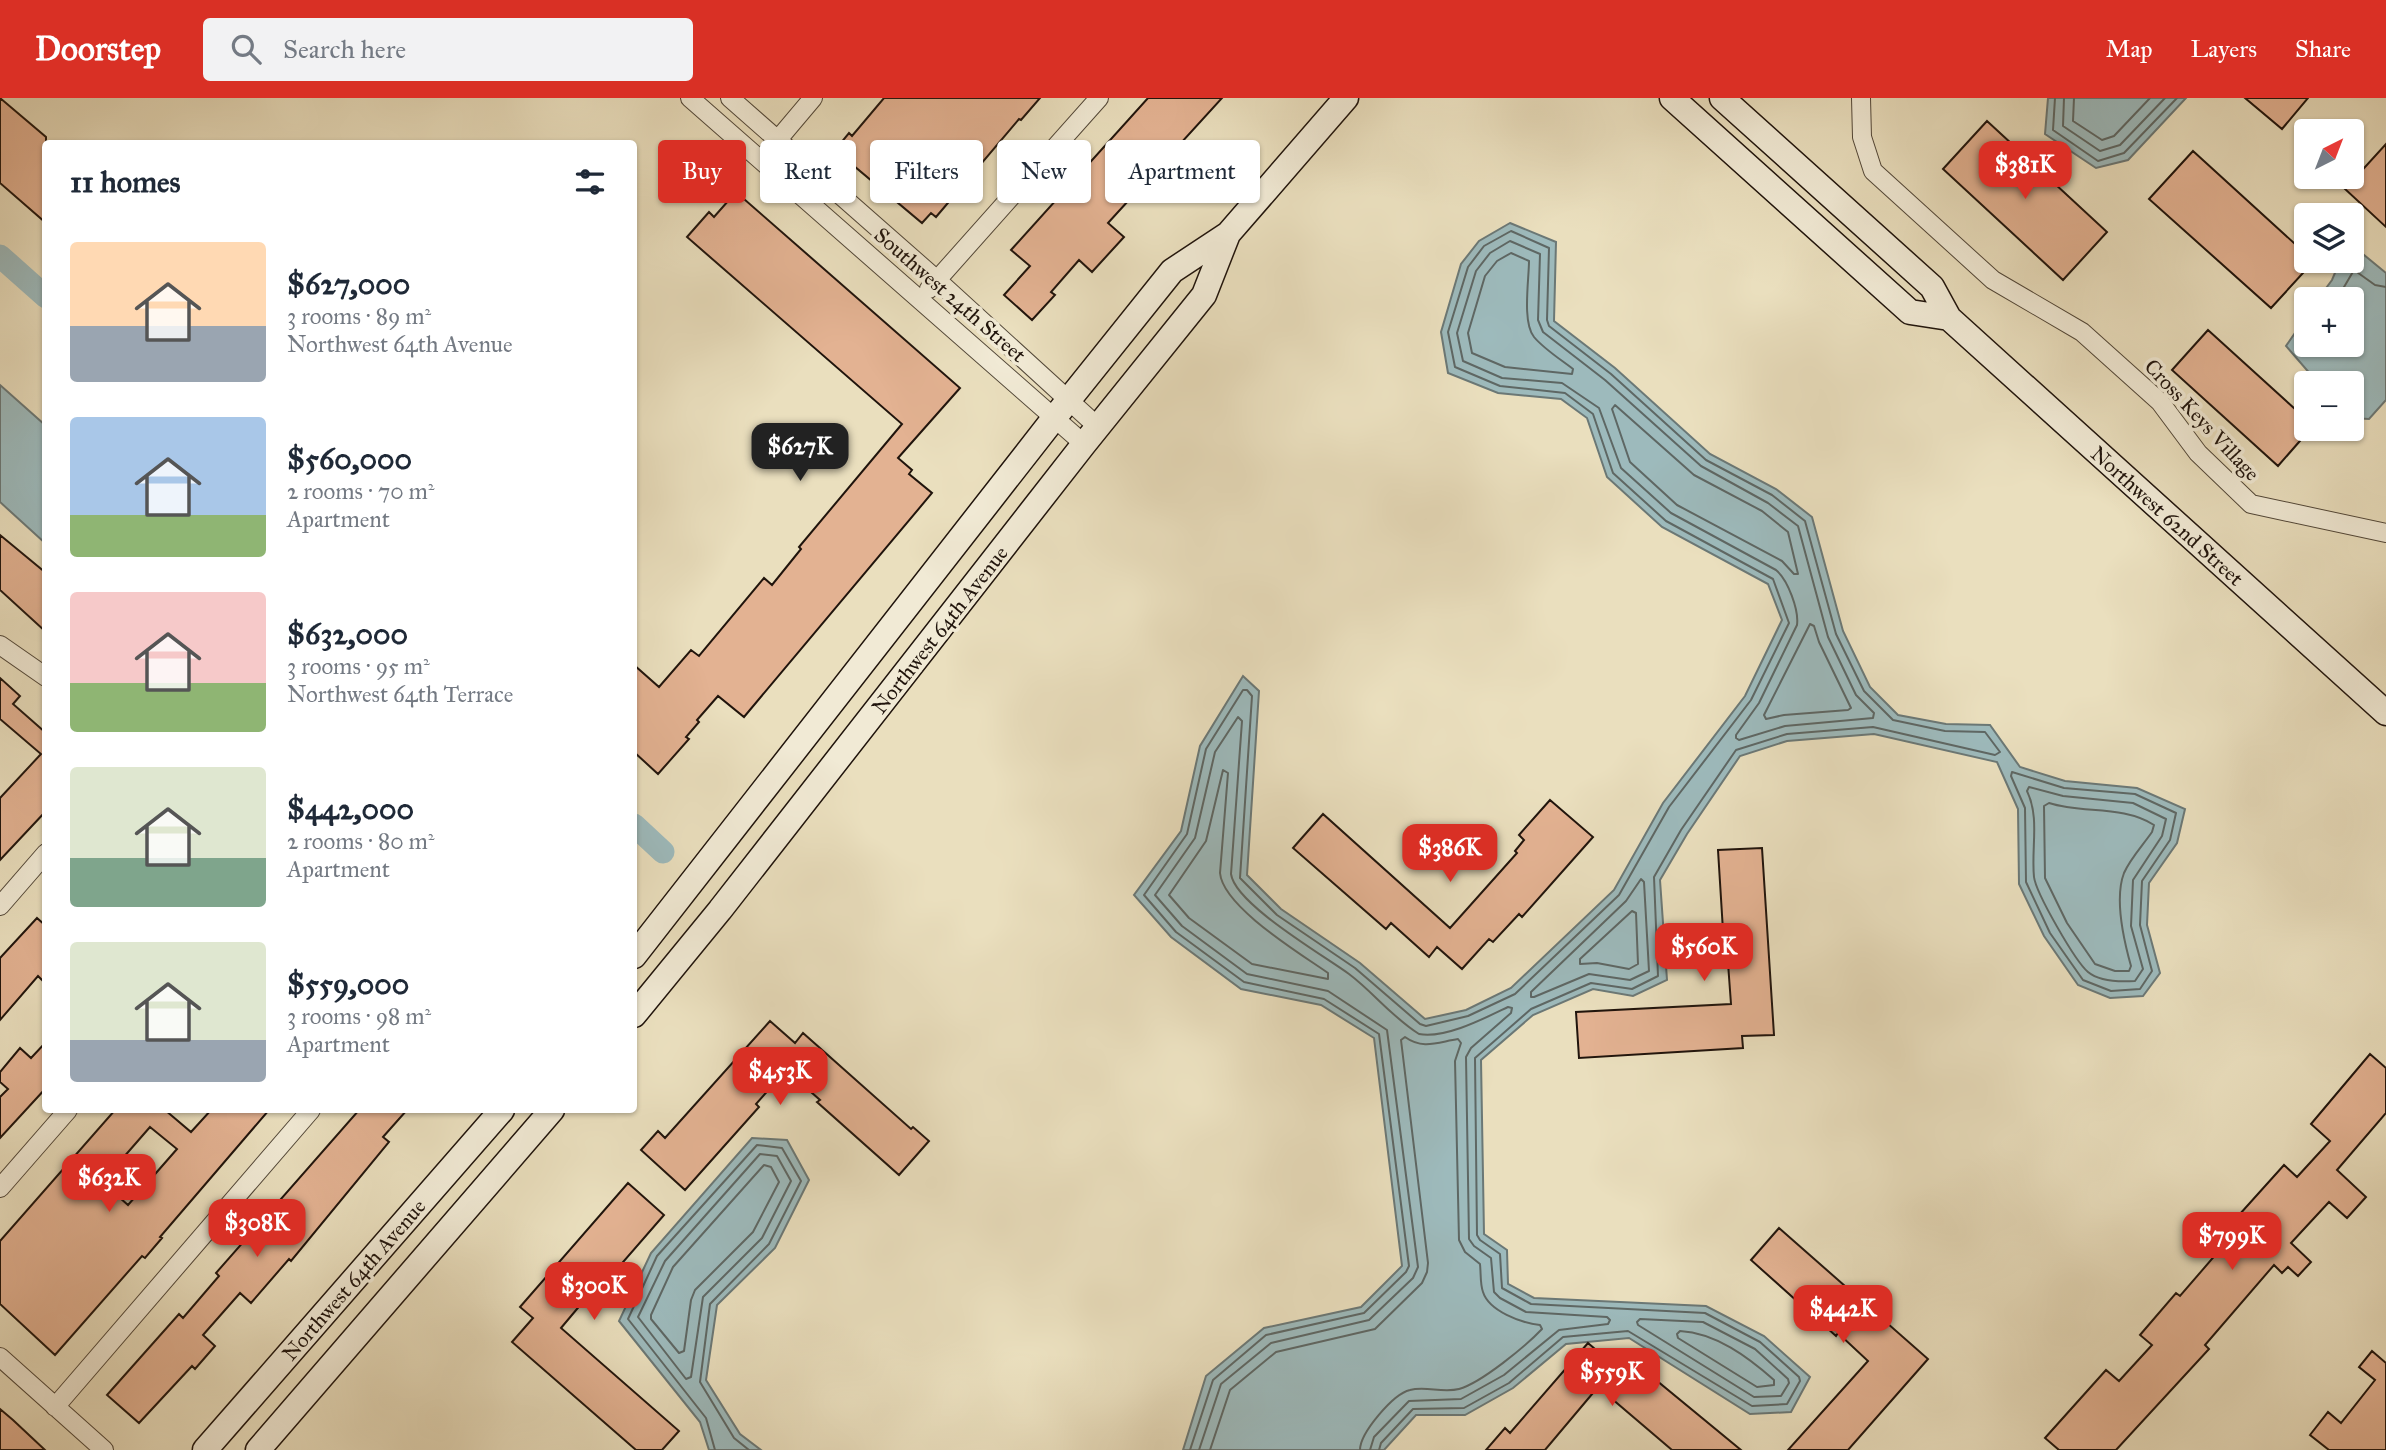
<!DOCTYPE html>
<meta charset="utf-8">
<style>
body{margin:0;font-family:"IM FELL Great Primer",serif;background:#f2f2f3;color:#1f2937;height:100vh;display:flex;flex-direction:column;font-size:26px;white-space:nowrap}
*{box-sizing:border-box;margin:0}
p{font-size:23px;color:#747a83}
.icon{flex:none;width:38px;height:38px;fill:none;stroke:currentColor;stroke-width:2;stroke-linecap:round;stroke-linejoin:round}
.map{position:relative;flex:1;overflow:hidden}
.side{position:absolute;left:42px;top:42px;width:595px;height:973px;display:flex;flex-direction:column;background:#fff;border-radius:7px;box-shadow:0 2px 5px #0004}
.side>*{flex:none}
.top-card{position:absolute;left:658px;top:42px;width:665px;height:63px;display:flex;gap:14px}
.needle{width:46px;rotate:42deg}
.buttons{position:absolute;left:2294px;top:21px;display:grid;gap:14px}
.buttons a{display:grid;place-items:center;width:70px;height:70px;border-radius:7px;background:#fff;box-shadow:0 2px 5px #0004;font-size:35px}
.price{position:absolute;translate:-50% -60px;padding:0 16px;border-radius:14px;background:#d93025;color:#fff;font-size:23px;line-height:46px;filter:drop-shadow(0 2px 4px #0008)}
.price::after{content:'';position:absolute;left:50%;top:42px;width:21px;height:16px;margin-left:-10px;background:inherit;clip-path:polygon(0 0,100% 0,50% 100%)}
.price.selected{background:#222;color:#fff}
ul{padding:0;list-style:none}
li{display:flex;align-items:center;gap:21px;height:175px;padding:0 28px}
li span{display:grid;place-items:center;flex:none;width:196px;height:140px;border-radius:7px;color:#555}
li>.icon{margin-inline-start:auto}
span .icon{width:84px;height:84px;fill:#fffc;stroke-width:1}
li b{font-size:30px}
h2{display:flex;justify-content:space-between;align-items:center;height:84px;padding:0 28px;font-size:30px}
.chip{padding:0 24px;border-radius:7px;background:#fff;box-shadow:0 2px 5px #0004;font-size:24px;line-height:63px}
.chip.selected{background:#d93025;color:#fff}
header{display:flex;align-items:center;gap:42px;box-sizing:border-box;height:98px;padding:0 35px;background:#d93025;color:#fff}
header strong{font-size:33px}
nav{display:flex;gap:38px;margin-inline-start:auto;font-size:24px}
.search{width:490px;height:63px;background:#f2f2f3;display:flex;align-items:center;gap:18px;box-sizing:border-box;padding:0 24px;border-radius:7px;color:#747a83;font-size:26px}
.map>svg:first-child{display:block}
</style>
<header>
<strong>Doorstep</strong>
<div class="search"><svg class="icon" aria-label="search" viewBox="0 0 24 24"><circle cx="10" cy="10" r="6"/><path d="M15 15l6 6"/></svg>Search here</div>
<nav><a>Map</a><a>Layers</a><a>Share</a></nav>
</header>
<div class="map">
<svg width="2386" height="1352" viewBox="0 0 2386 1352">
<rect width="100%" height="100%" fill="#eadfbe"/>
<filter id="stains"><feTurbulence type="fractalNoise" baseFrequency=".00286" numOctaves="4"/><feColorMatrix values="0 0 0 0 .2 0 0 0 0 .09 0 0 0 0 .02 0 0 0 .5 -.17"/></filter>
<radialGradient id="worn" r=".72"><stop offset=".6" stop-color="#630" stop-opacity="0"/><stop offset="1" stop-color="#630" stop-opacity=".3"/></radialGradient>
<path fill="#9dbabc" stroke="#6b7876" stroke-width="2" d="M2048,0h138l-58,62 -32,8 -51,-34z
M1510,125l46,19 -2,79 61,47 95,86 66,35 36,28 31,114 27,56 28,28 48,9 44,1 30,42 45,14 72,7 48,21 -8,34 -28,40 -2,42 13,48 -17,23 -33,2 -32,-13 -34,-49 -25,-52 -1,-75 -21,-47 -123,-28 -87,7 -47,15 -53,78 -27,46 7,100 -34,16 -40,-7 -60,26 -52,45 3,174 23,16 1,34 26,14 172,8 58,30 46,41 -19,35 -41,2 -121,-76 -63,6 -53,44 -48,27h-49l-32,35h-201l23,-74 58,-48 97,-21 41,-41 -28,-228 -53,-33 -80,-16 -70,-52 -37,-42 47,-64 19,-85 43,-70 16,15 -12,184 34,34 79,54 65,56 41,-9 45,-22 103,-98 49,-87 82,-107 37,-76 -14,-36 -106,-57 -55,-50 -20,-59 -26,-19 -63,-6 -50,-20 -7,-41 20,-68 18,-23z
M2358,152l28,23v127l-17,19 -17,-1v-35h-34l-32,-37 20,-29v28h46v-46h-34l14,-19 8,-19h12v-10z
M0,287l45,40v118l-45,-41z
M752,1040l35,2 22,40 -34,68 -58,57 -11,75 34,54 21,16h-52l-9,-28 -81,-101 32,-68z"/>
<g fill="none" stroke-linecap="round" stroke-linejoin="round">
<path stroke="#5e6764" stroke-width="2" d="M2055,0l-2,32 45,31 26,-8 53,-55
M2064,0l-1,28 37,25 20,-6 45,-47
M2074,0l-1,23 29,19 12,-4 36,-38
M1510,143l30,13 -2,66 5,12 62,48 96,86 67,37 30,23 30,111 28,58 18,18 -1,5 -88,8 -46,14 -3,-2v-3l23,-32 38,-78c2,-15 -9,-45 -21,-55l-105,-57 -50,-45 -22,-60 -37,-25 -60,-5 -39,-17 -6,-28 19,-62 14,-18z
M1511,155l18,8c0,19 -7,61 5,76 10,12 26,22 39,32l-1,5 -67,-7 -33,-14 -4,-20 17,-57 12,-15z
M2337,201l17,-29 21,15 11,2
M1615,307l79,70 68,36 26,21 10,42h-4l-12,-13 -105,-56 -47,-43 -18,-53z
M1810,526l4,2 5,16 32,66 -3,2 -64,5 -18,4 -2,-4z
M1223,672l5,3 -8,100c3,34 81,81 108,100v6l-76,-15 -63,-46 -20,-23 37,-54z
M2012,674l52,16 71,6 41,19 -6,27 -28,41 -2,44 12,46 -12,18 -29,2 -28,-11 -33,-47 -24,-51 -1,-74 -14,-32z
M2029,689l34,9 70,7 33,16 -4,17 -29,44 -2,46 12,43 -8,12c-15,1 -35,1 -47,-9 -13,-11 -52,-79 -54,-95 -3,-29 6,-59 -7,-86z
M2049,705c34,11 73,2 105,22l-2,7c-9,13 -22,27 -28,41 -10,26 0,68 7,93l-2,5h-14l-20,-7 -28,-41 -22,-45 -1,-72z
M1641,781l3,3 5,89 -19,9 -41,-6 -55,23h-3v-5l95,-91z
M1632,813l4,2 2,51 -9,5 -32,-6 -17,1v-5z
M760,1056l17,2 14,25 -29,57 -59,59 -12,80 -5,2 -48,-62 27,-56z
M764,1067l7,2 8,15 -26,50 -58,58 -4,10 -7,51 -5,2 -28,-34v-4l22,-48z
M1640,1221l63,3 52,27 33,30 1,4 -8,13 -27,1 -116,-72 -1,-3z
M1680,1233c36,2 68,26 94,49v5l-17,2 -79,-49 -1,-4z
M715,1352l-9,-32 -78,-99 29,-63 100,-111 25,3 19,33 -32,63 -59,60 -10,78 34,56 15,12
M1190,1352l23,-70 53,-45 98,-22 42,-41 3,-6 -30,-232 -55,-35 -80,-17 -68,-50 -32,-37 43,-61 19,-85 37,-59h4l5,6 -12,182 37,37 78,53 65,56 6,2 42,-10 47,-22 104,-99 50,-88 82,-107 38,-77 -16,-44 -107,-58 -53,-48 -20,-59 -28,-21 -65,-7 -45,-19 -7,-35 20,-65 16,-21 27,-15 38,17 -2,72 2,6 62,48 95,86 66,35 33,26 31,113 28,57 29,29 52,11 40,1 15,20 -5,3 -122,-28 -86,7 -51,16 -55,80 -27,47 4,99 -26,13 -41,-6 -60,26 -56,49 2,177 3,5 20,14 2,34 29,16 174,9 55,29 39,35 1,4 -13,23 -35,2 -124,-75 -65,6 -54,46 -45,25 -51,1 -32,34 -2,7
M1199,1352l22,-66 50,-41 98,-23 44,-42 5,-11 -31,-237 -59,-39 -81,-17 -65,-48 -27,-31 40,-57 20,-86 23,-35 4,4 -11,153c4,30 92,81 118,100 24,18 44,44 70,60 26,5 66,-16 89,-27l4,1 -1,5 -40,35 -5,9 3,182 5,7 17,12 3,34 6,6 26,14 81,5 3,3 -2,4 -49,6 -55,45 -43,24 -52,2 -35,36 -4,13
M1210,1352l20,-60 46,-38 99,-23 47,-46 5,-11 1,-9 -27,-223 4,-3c18,13 33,5 53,2l3,4 -6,18 4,179 6,12 15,12c1,9 0,20 3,28 6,19 38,31 57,33l2,4c-16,17 -61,54 -83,60 -16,4 -34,-3 -49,1 -17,4 -50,43 -50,60"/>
<path stroke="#9dbabc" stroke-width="23" d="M0,158l46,41
M634,727l29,27"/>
</g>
<path fill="#e3b292" stroke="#20140c" stroke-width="2" fill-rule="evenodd" d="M0,0l46,39v86l-46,-40z
M884,0h156l-19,22 -2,-1 -83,98 -5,-4 -9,10 -87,-73 14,-17 3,3z
M1148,0h74l-114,125 16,14 -32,35 -13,-12 -28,32 4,3 -23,25 -28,-25 26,-29 -19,-16z
M2245,0h63l-26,31z
M1987,23l120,111 -44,48 -120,-111z
M2386,46v83l-41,-38z
M2193,53l113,103v7h8l-43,47 -122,-109z
M736,94l224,196 -62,70 14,12 -3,4 23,19 -188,224 -26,-21 -21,24 2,2 -13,15 3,2 -31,35 -24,-22v-87l25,22 32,-37 8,6 65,-78 8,7 29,-36 -2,-2 103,-123 -215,-187 22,-25 5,5z
M2208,232l98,89v15l-28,32 -106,-96z
M0,437l46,38v59l-46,-42z
M0,580l20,18 -7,8 33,29v78l-46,49v-62l41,-44 -41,-35z
M1550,702l43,37 -71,80 -3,-3 -26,28 -4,-3 -27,30 -25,-22 -8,10 -38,-34 -5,6 -93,-81 30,-34 127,114 67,-75 -2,-2 9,-11 -5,-5z
M1762,750l12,187 -32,1 1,12 -164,10 -3,-46 155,-8 -3,-41h-3l-7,-113z
M37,820l9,8v58l-8,-8 -38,44v-62z
M770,923l25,22 8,-10 108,96 2,-2 16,14 -30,34 -82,-73 3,-2 -34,-30 -30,34 3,3 -74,83 -44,-40 17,-19 7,7z
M46,944v46l-46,50v-41l8,-8 -8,-7v-10l20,-24 11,10z
M2370,956l16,14v45l-49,57 29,27 -19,21 -18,-16 -38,41 20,19 -13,14 -10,-9 -6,6 -8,-8 -69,80 4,4 -93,101h-57l-14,-12 61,-68 13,11 33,-36 -12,-10 36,-42 4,3 56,-65 -6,-6 54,-60 13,12 33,-36 -19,-17z
M115,1012h50l26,22 20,-22h58l-109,127 2,1 -17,20 -3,-2 -87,99 -55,-51v-63zM150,1029l27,22 -49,56 -26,-23z
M359,1012h48l-24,27 6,5 -98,119 -2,-2 -38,44 -11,-10 -37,42 12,11 -20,23 -3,-3 -53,57 -32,-28 72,-81 4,4 36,-42 -3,-3z
M628,1085l36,32 -74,85 -3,-3 -26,31 118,103 -17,19h-26l-124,-108 21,-24 -13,-11z
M1779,1130l149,131 -80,91h-60l80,-89 -30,-28 -2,3 -85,-76z
M1588,1245l36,31 10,-12 107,88h-69l-74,-63 -53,63h-59l19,-22 5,5z
M2372,1253l14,12v87h-57l-19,-15 18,-23 13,11 34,-43 -16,-13z
M0,1311l13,11 32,30h-45z"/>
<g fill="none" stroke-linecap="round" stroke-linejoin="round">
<g stroke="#524738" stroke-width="20">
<path id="street" d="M690,0l394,346
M730,0l207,182 161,147
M1861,0l1,39 11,34 120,109 89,52 78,70 38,51 53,51 135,29
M770,51l43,-51
M929,191l170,-191
M0,547l46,32
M0,808l46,-53
M0,1090l68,-78
M0,1259l104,93
M55,1309l256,-297"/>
</g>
<g stroke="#20140c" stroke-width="27">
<path id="secondary" d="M1672,0l238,214 39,6
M1722,0l210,189 17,31 437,395
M634,858l421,-539 117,-146 56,-37 118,-136
M634,917l86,-105 364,-466 120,-149 24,-61
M205,1352l297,-340
M258,1352l294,-340"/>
</g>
<use href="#street" stroke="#f1ead5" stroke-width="18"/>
<use href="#secondary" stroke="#f1ead5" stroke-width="24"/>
</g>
<g text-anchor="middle" stroke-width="7" stroke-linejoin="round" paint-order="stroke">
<g font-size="21" fill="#20140c" stroke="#f1ead5">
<text transform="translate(950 197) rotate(41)" y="7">Southwest 24th Street</text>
<text transform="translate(2202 322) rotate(47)" y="7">Cross Keys Village</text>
<text transform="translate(2167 418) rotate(42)" y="7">Northwest 62nd Street</text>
<text transform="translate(940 532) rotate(-52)" y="7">Northwest 64th Avenue</text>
<text transform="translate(354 1182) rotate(-49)" y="7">Northwest 64th Avenue</text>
</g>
</g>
<rect width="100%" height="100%" filter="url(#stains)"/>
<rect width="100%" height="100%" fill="url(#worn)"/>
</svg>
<div class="buttons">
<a><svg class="needle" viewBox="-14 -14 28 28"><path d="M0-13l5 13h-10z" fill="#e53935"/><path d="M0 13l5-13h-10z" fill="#747a83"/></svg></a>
<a><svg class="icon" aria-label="layers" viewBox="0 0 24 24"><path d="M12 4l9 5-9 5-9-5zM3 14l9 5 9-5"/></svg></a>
<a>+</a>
<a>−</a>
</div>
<b class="price" style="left:2025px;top:103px">$381K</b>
<b class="price selected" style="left:800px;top:385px">$627K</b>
<b class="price" style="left:1450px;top:786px">$386K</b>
<b class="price" style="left:1704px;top:885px">$560K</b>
<b class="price" style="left:780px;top:1009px">$453K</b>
<b class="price" style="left:109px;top:1116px">$632K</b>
<b class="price" style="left:257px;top:1161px">$308K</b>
<b class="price" style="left:2232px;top:1174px">$799K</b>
<b class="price" style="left:594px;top:1224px">$300K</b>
<b class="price" style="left:1843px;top:1247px">$442K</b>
<b class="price" style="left:1612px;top:1310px">$559K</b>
<div class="top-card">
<a class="chip selected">Buy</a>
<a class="chip">Rent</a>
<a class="chip">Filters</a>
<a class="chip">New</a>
<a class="chip">Apartment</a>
</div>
<section class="side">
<h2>11 homes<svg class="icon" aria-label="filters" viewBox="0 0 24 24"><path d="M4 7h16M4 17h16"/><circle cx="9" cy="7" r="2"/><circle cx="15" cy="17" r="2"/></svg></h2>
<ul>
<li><span style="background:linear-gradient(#ffd9b3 60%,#9aa5b1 0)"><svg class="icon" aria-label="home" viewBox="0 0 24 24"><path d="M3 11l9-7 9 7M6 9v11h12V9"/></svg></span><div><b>$627,000</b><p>3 rooms · 89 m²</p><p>Northwest 64th Avenue</p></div></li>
<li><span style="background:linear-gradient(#a9c7e8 70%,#8fb573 0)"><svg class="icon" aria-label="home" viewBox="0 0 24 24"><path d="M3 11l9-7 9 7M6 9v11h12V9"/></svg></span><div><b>$560,000</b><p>2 rooms · 70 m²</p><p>Apartment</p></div></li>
<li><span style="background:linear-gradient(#f6c9c9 65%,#8fb573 0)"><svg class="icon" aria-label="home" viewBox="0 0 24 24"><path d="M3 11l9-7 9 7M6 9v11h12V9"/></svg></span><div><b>$632,000</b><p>3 rooms · 95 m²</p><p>Northwest 64th Terrace</p></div></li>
<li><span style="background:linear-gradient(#dfe7d0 65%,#7fa58c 0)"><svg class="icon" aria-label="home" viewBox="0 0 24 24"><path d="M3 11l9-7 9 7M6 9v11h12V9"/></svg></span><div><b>$442,000</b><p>2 rooms · 80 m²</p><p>Apartment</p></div></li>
<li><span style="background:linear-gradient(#dfe7d0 70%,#9aa5b1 0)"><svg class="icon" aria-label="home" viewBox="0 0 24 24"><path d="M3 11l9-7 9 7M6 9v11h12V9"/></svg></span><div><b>$559,000</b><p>3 rooms · 98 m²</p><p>Apartment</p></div></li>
</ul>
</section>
</div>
